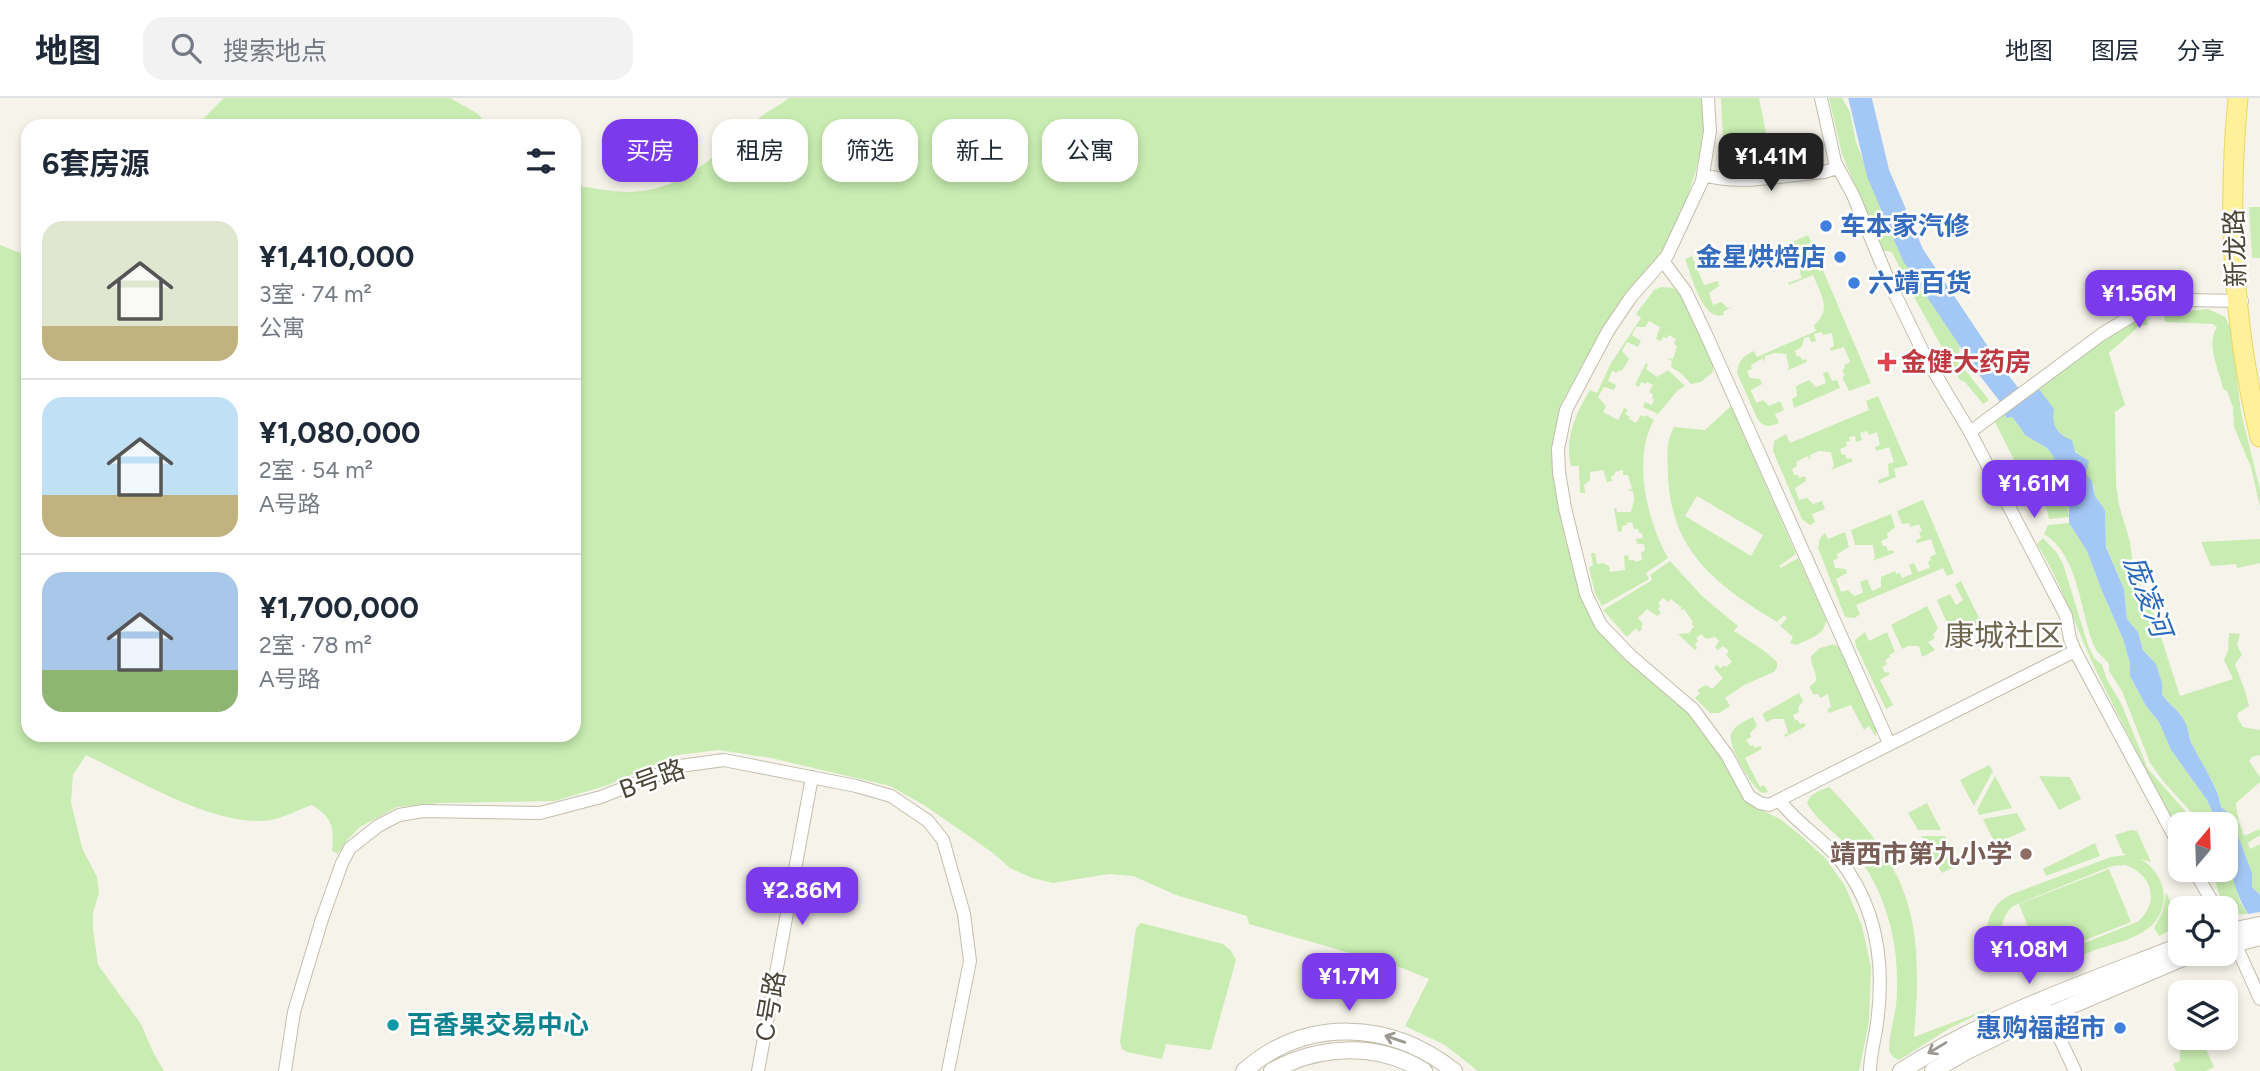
<!DOCTYPE html>
<html lang="zh">
<meta charset="utf-8">
<style>
body{margin:0;font-family:Figtree,"Noto Sans SC",sans-serif;background:#f2f2f3;color:#1f2937;height:100vh;display:flex;flex-direction:column;font-size:26px;white-space:nowrap}
*{box-sizing:border-box;margin:0}
p{font-size:23px;color:#747a83}
.icon{flex:none;width:38px;height:38px;fill:none;stroke:currentColor;stroke-width:2;stroke-linecap:round;stroke-linejoin:round}
.map{position:relative;flex:1;overflow:hidden}
.sheet{position:absolute;left:21px;top:21px;width:560px;height:623px;display:flex;flex-direction:column;background:#fff;border-radius:21px;box-shadow:0 4px 10px #0003}
.sheet>*{flex:none}
.guide{position:absolute;left:602px;top:21px;width:665px;height:63px;display:flex;gap:14px}
.needle{width:46px;rotate:19deg}
.controls{position:absolute;left:2168px;top:714px;display:grid;gap:14px}
.controls a{display:grid;place-items:center;width:70px;height:70px;border-radius:14px;background:#fff;box-shadow:0 4px 10px #0003;font-size:35px}
.price{position:absolute;translate:-50% -60px;padding:0 16px;border-radius:14px;background:#7c3aed;color:#fff;font-size:23px;line-height:46px;filter:drop-shadow(0 2px 4px #0008)}
.price::after{content:'';position:absolute;left:50%;top:42px;width:21px;height:16px;margin-left:-10px;background:inherit;clip-path:polygon(0 0,100% 0,50% 100%)}
.price.selected{background:#222;color:#fff}
ul{padding:0;list-style:none}
li{display:flex;align-items:center;gap:21px;height:175px;padding:0 21px}
li+li{border-top:2px solid #e0e1e3}
li span{display:grid;place-items:center;flex:none;width:196px;height:140px;border-radius:21px;color:#555}
li>.icon{margin-inline-start:auto}
span .icon{width:84px;height:84px;fill:#fffc;stroke-width:1}
li b{font-size:30px}
h2{display:flex;justify-content:space-between;align-items:center;height:84px;padding:0 21px;font-size:30px}
.chip{padding:0 24px;border-radius:21px;background:#fff;box-shadow:0 4px 10px #0003;font-size:24px;line-height:63px}
.chip.selected{background:#7c3aed;color:#fff}
header{display:flex;align-items:center;gap:42px;box-sizing:border-box;height:98px;padding:0 35px;background:#fff;border-bottom:2px solid #e0e1e3}
header strong{font-size:33px}
nav{display:flex;gap:38px;margin-inline-start:auto;font-size:24px}
.search{width:490px;height:63px;background:#f2f2f3;display:flex;align-items:center;gap:18px;box-sizing:border-box;padding:0 24px;border-radius:21px;color:#747a83;font-size:26px}
.map>svg:first-child{display:block}
</style>
<header>
<strong>地图</strong>
<div class="search"><svg class="icon" aria-label="search" viewBox="0 0 24 24"><circle cx="10" cy="10" r="6"/><path d="M15 15l6 6"/></svg>搜索地点</div>
<nav><a>地图</a><a>图层</a><a>分享</a></nav>
</header>
<div class="map">
<svg width="2260" height="973" viewBox="0 0 2260 973">
<rect width="100%" height="100%" fill="#f6f4ea"/>
<path fill="#c8ecb1" fill-rule="evenodd" d="M224,0h226l28,16 10,12h-292z
M789,0h914l2,26 -3,18 -6,28 -14,43 -21,39 -13,19 -22,23 -26,39 -39,71 -8,35v39l12,60 17,61 119,127 52,80 27,13 19,15 27,25 19,27 17,40 9,41 -2,54 -10,50h-381l-33,-26 -40,-19 24,-47 -27,-11 -153,-44 -2,-8 -71,-21 -43,-19 -24,-2 -56,9 -21,-5 -22,-10 -17,-15 -69,-48 -34,-19 -119,-28 -52,-8 -42,5 -69,30 -53,16 -116,2 -42,4 -37,20 -13,13 -9,14 -6,-3c2,-24 1,-33 -20,-46 -15,5 -34,16 -51,16 -53,2 -127,-43 -175,-66l-13,20 -2,27 11,46 15,29 2,16 -6,20v16l5,36 43,59 11,26 12,21h-164v-826l28,11v479h546v-549c17,1 37,6 54,6 62,-1 90,-44 134,-76 9,-7 19,-11 27,-18z
M1721,0h38l9,45 47,-10 4,14 -2,9 -69,10 -19,-4 -6,-22z
M1829,0h13l8,14 6,30 8,21 12,28 10,15 1,20 17,28 3,10 13,16 3,14 17,8v4l-3,6c3,2 7,3 10,5 15,8 15,30 10,43l32,40 -6,4 -18,-22 -5,-2 -47,-85 -21,-43 -11,-2 -39,-96z
M2249,109h11v51h-8z
M1808,137l63,148 -22,8 -7,-14 3,-1 -3,-6 3,-2 -1,-3 6,-3 -6,-15 -13,4 -1,-3 4,-2 -2,-13 -9,2 -1,-3 -8,2 2,7 -5,1 -2,-5 -5,1 -2,9 -7,4 2,6 3,-1 2,4 4,-1 1,3 -21,9 3,-3 -3,-14 -12,-1 -9,3v7l-2,-5 -12,7 1,4 -5,2 3,7 10,1 2,5 -11,6 5,13 7,-3 6,6 11,-5 4,9 -9,4 4,9c-10,4 -16,5 -22,-5l-20,-45c2,-13 6,-17 17,-22l3,6 59,-26 -2,-6c19,-16 6,-32 -1,-50l-24,10 -1,-2 14,-5 -2,-5 1,-6 6,-3 -6,-15 -13,5 -1,-4 5,-2 -2,-5z
M1692,158l12,29 14,-4 1,5 -10,7 4,12 8,-3 7,6 7,-3 -12,7 1,3c-22,7 -32,-39 -39,-56z
M1661,189l12,1 6,4 34,73v7l-12,10 -10,2 -9,-10 -11,-7 1,-6 -5,-3 6,1 4,-13 -3,-2 2,-5 -7,-4 -2,3 -4,-1 -2,4 -5,-2 4,-12 -11,-6 -4,6h-9l-4,8 9,6 -3,6 -11,-5 -5,9 7,8 -7,12 -3,-1 -2,3 -5,-2 -4,10 8,4 -2,5 -10,-3 -6,10 8,9 -3,6 15,8 6,-12 4,2 -3,4 5,3 -1,2 7,4 5,-8 4,2 1,-2 8,5c-22,39 -7,101 14,138l-22,15 3,6 -47,27 -7,-13 -6,-25 4,-3 -2,-12h4l2,11 6,-1 6,3 1,6 15,-2 -1,-14 4,-1 1,5h5l1,2 7,-2 -1,-8 4,-1 -1,-7h-7l-1,-5 7,-1 -1,-5h-3l-1,-4h-4l-2,-7 -5,1v2l-5,1v5l-4,1 -4,-24h2l1,4h14l3,-12 -1,-9 -6,-1 5,-1 -4,-14h-5v-5l-8,2v3l-4,1 1,5 -5,1 -4,-12 -13,2v8l-6,5 1,8h-5l-1,-27h-8c-7,-27 5,-54 19,-76l7,3 14,-30 30,-45 -5,-4 18,-24z
M2208,211l17,8 6,12 10,83 19,78v17l-9,-40 -17,-40 -1,-20 -6,-16 -4,-2c-3,-18 -18,-44 -6,-62l-4,-3 -48,-2 -1,-7 5,-2z
M2147,220l1,7 -9,1 -30,27 16,52 -10,7 1,72 3,21 11,37 4,32 17,32 29,90 53,-17 -9,-19 4,-9 1,-18 11,1 -3,11 5,10 -7,9c5,15 11,26 14,42l-11,7 -1,4 6,10 17,3v25l-8,2 -3,4 11,16v5l-24,21 2,16 6,17 16,-7v6l-12,8 2,6 10,-5v51l-8,-8v-14l-22,-59 -9,-7c-2,-20 -19,-42 -28,-61 -5,-10 -6,-21 -12,-31 -6,-8 -14,-13 -19,-21l-2,-17 -8,-18 -9,-9 -5,-18 -11,-13 -3,-30 -18,-43 -1,-36 -10,-14 -1,-11 -8,-11v-15c-8,-3 -27,-25 -32,-32 -6,-12 -7,-26 -15,-38 29,-21 74,-63 108,-71z
M1646,265l2,1 -2,5 11,8 11,-7 17,16 -7,4 -20,24 -15,-7 2,-5 7,3 2,-5 -2,-2 1,-4 -4,-2 4,-7 -6,-3 -1,2 -5,-2 -2,5 -4,-2z
M1828,274l4,9 5,-1 3,8 -46,20 -2,-9 5,-3 -1,-10 13,-6 7,7 10,-4 -3,-10z
M1878,298l30,69 -14,4 2,8 -17,7 -1,-4 11,-4 -1,-12 6,-2 -5,-15 -13,4 -1,-4 5,-2 -3,-13 -8,3 -2,-4 -7,2 2,7 -6,2 -1,-6 -6,1 1,4 -4,1 1,4 -7,3 2,6 3,-1 2,5 4,-1 2,3 -22,9 3,-4 -3,-14 -12,-1 -9,4v6l-2,-5 -12,6 1,4 -5,3 2,6h4l1,3 6,-2 1,5 -11,7 4,12 8,-2 6,6 9,-3 3,8 -13,5 3,8 -5,3 -8,-6 -29,-68 1,-10 12,-7 4,9 79,-33 -3,-9z
M1731,308l65,148 -17,12 2,2 17,-10 28,61c0,16 -17,20 -30,26l-6,-2 3,-6 -13,-11 7,-8 -3,-3 -7,7c-61,-37 -107,-71 -109,-148 -1,-16 -2,-32 6,-47l31,3zM1697,398l66,39 -12,21 -66,-40z
M2005,316l1,4 8,-1 17,21 16,10 6,8 11,32 5,29 -20,2 -6,-25 -5,-12h-6l-9,-14 -4,2 -24,-48z
M1923,402l31,73 -7,3 -4,-8 -87,37 4,9 -5,4 -10,-1 -27,-69 2,-10 5,-5 3,6 17,-7 4,15 -12,7 1,4 -5,3 2,7 11,1 1,4 -11,6 5,13 7,-2 6,6 9,-3 -3,-11 7,-3 5,12 9,-4v-10l14,-6 1,3 4,-1 2,5 10,-4 -3,-9 5,-2 4,9 12,-4 -2,-6 3,-2 -1,-3 6,-3 -5,-15 -14,4 -1,-3 5,-2 -2,-6 3,-1 -3,-7 -9,3 -1,-4 -7,1 -5,-13z
M1891,416l4,13 -8,7 1,4 -7,3 2,5h3l2,5 5,-1 1,3 -22,8 3,-3 -2,-13h-18l-4,-15z
M2069,425l18,28 15,40 21,48 7,24v13l16,30 13,16 12,28 36,50 11,24h-16l-39,-43 -13,-18 -28,-72 -13,-20v-7c-4,-6 -11,-10 -14,-16 -16,-36 -15,-92 -51,-114l4,-9z
M2043,440l14,15 6,11 25,81 6,13 8,7 5,15 14,23 27,66 39,44 8,11h-15v9c-30,-55 -59,-111 -86,-167 -19,-41 -33,-84 -57,-122z
M2260,441v24l-23,5 -1,-4 -25,2 -10,-24z
M1670,463l32,35 36,30 -4,5 29,19 14,12v6l-3,4 -30,13 -19,13 5,8 -11,7h-9l-15,-15 5,-5 -3,-3 9,-5 6,4 11,-11 -9,-10 2,-3 5,3 3,-3 2,2 6,-5 -6,-7 3,-4 -6,-5 -5,4 -3,-3 4,-6 -4,-4 -9,2 -5,-5 -5,4 2,3 -3,3 2,4 -2,2 -17,-16 11,-1 5,-7 -3,-2 2,-2 -9,-13 -6,2 4,-3 -11,-9 -3,3 -5,-4 -5,5 2,3 -2,3 3,4 -4,3 -10,-7 -9,9 5,6 -2,2 1,3 -3,3 -3,-4 -9,9 -24,-27 49,-30 -2,-5z
M1961,483l21,43 -16,9 -3,-12 -8,4 -2,-4 -6,2 -10,-23 13,-6 6,11 7,-5 -8,-15z
M1927,508l11,22 -5,7 2,3 -7,4 7,8 -13,7 -3,-11h-11l-6,3 -11,-24z
M1865,534l4,9 18,-9 8,20 -6,3 1,2 -5,3 2,4 -5,3 3,6 3,-1 2,2 -10,6 13,25 -7,4 -30,-63 -1,-6z
M1834,546l5,4 37,80v9l-7,-11 -5,4 -13,-25 -22,8 -2,-3 4,-3 -3,-13 -8,4 -2,-4 -4,1 -5,-8 7,-6c1,-10 -6,-16 -5,-25l9,-8z
M1799,595l4,8 -5,6 1,5 -6,3 2,5h3l2,4 4,-1 2,3 -21,11 -1,-2 4,-2 -4,-14h-11l-7,3 -4,-8z
M1753,619l4,9 -7,7 1,4 -5,3 4,6 3,-1 2,3 5,-2 2,3 -17,9 15,29 4,-2 4,7 -6,1c-10,-5 -35,-48 -31,-59 4,-9 14,-13 22,-17z
M1989,667l4,6 -19,35 -14,-26z
M1995,678l17,32 -33,7 -2,-5z
M2039,678l31,1 11,22 -22,11z
M1829,689c84,85 95,133 85,250l77,-29 -41,20 -51,32 -6,-3 -4,-6c0,-20 8,-39 8,-59 2,-47 -10,-96 -38,-134 -14,-18 -44,-38 -52,-55 4,-10 12,-12 22,-16z
M1927,705l14,27h-23l-10,-17z
M2017,715l9,17 -31,14 -12,-25z
M2131,732l6,1 14,31 -11,-3c24,13 32,43 14,64 -13,15 -41,21 -59,27 -28,11 -68,37 -95,11 -8,-7 -13,-18 -13,-29 0,-17 10,-31 25,-38l99,-37 15,-2 -3,-2 -8,-18zM2125,767c27,9 36,38 12,57l-98,39c-34,5 -50,-33 -26,-55l99,-40z
M1921,738h24l15,28 -18,9z
M2095,745l5,13 -54,20 -3,-7z
M2226,752l14,52 8,12c-28,3 -30,-23 -35,-44h13z
M2109,771l22,53 -91,36 -21,-54z
M2166,794l14,33 -21,11 -5,-8 9,-17z
M1141,825l82,21 8,7 5,9 -25,90 -45,-6 -4,15 -35,-7 -5,-3 -2,-7 16,-114z
M2182,940h19l13,29 -8,4h-30l-3,-7 7,-3v-11l6,-3z"/>
<path fill="#a4c8f5" d="M2039,291l15,20c-3,16 3,26 18,31l3,12 14,9 -3,13 6,7 3,15 10,14 1,37 18,42 3,30 11,13 5,18 13,14 6,19v11c6,10 16,15 22,26 5,8 4,18 9,26 9,18 26,43 28,61l9,7 22,59v14l8,8v17l-12,2c-16,-26 -22,-59 -22,-90h-8l-11,-24 -36,-50 -12,-28 -13,-16 -16,-30v-13l-7,-24 -21,-48 -15,-40 -18,-28v-14l-16,-53 -6,-8 -22,-13 -11,-18 -8,1 -1,-4z"/>
<g fill="none" stroke-linecap="round" stroke-linejoin="round">
<path stroke="#a4c8f5" stroke-width="23" d="M1860,0l18,75 35,82 76,114 40,51"/>
<g stroke="#c2beac" stroke-width="14">
<path id="minor" d="M1708,0l2,33 -8,50 -35,75 -36,41 -23,34 -42,79 -8,39 1,23 6,36 21,86 15,31 30,31 62,53 34,46 22,41 11,7 9,2 306,-154
M1821,0l14,64 18,33 37,89 37,76 43,72 96,184 4,23 5,12 105,196
M1704,77c37,11 81,0 120,-3l13,-4
M1663,163l23,31 19,40 184,411
M1970,334l132,-98 38,-23 43,-11 59,1
M1779,702c17,23 43,38 61,60 37,47 45,105 37,163 -2,16 -7,32 -7,48
M2194,772l22,38
M2226,825l34,76
M2045,909l30,64
M285,973l9,-59 28,-93 20,-56 8,-15 28,-22 21,-11 24,-4 117,2 61,-16 79,-31 44,-6 132,26 35,10 37,25 15,19 21,74 6,47 -22,110
M758,973l54,-294"/>
</g>
<g stroke="#c2beac" stroke-width="18">
<path id="tertiary" d="M2226,834l34,-7
M2226,848l34,-9
M1244,973c63,-55 147,-50 210,0
M1272,973c47,-26 105,-29 152,0
M1901,973c87,-55 184,-88 279,-125
M1933,973l32,-19 55,-27 29,-10 143,-61"/>
</g>
<g stroke="#ebd662" stroke-width="21">
<path id="primary" d="M2238,0c-11,114 -5,228 22,339"/>
</g>
<use href="#minor" stroke="#fff" stroke-width="12"/>
<use href="#tertiary" stroke="#fff" stroke-width="16"/>
<use href="#primary" stroke="#fff19a" stroke-width="19"/>
</g>
<defs><path id="oneway-shaft" d="M-6 0H5M1.5-3L5.5 0L1.5 3" fill="none" stroke-width="1.6" stroke-linecap="round" stroke-linejoin="round" transform="scale(1.75)"/></defs>
<g stroke="#9b9991">
<use href="#oneway-shaft" transform="translate(1395 941) rotate(-161)"/>
<use href="#oneway-shaft" transform="translate(1937 950) rotate(149)"/>
</g>
<g fill="#3f7fe0" stroke="#fff" stroke-width="2.5">
<circle cx="1826" cy="128" r="7"/>
<circle cx="1840" cy="159" r="7"/>
<circle cx="1854" cy="185" r="7"/>
<circle cx="2120" cy="930" r="7"/>
</g>
<path fill="#e0444e" stroke="#fff" stroke-width="2.5" d="M1883.5 253.5h7v7h7v7h-7v7h-7v-7h-7v-7h7z"/>
<circle fill="#8d6e63" stroke="#fff" stroke-width="2.5" cx="2026" cy="756" r="7"/>
<circle fill="#0f9aa8" stroke="#fff" stroke-width="2.5" cx="393" cy="927" r="7"/>
<g text-anchor="middle" stroke-width="5" stroke-linejoin="round" paint-order="stroke">
<g font-size="26" font-weight="bold" fill="#366cbe" stroke="#fff" text-anchor="start">
<text x="1840" y="137">车本家汽修</text>
<text x="1826" y="168" text-anchor="end">金星烘焙店</text>
<text x="1868" y="194">六靖百货</text>
<text x="2106" y="939" text-anchor="end">惠购福超市</text>
</g>
<g font-size="26" fill="#4a4637" stroke="#fff">
<text transform="translate(2235 150) rotate(-92)" y="9">新龙路</text>
<text transform="translate(652 681) rotate(-20)" y="9">B号路</text>
<text transform="translate(770 908) rotate(-80)" y="9">C号路</text>
</g>
<g font-size="26" font-weight="bold" fill="#be3a42" stroke="#fff" text-anchor="start">
<text x="1901" y="273">金健大药房</text>
</g>
<g font-size="26" font-weight="bold" fill="#785e54" stroke="#fff" text-anchor="end">
<text x="2012" y="765">靖西市第九小学</text>
</g>
<g font-size="26" font-weight="bold" fill="#0d838f" stroke="#fff" text-anchor="start">
<text x="407" y="936">百香果交易中心</text>
</g>
<g font-size="28" font-style="italic" fill="#2869be" stroke="#fff">
<text transform="translate(2148 498) rotate(69)" y="10">庞凌河</text>
</g>
<g font-size="30" fill="#6e664e" stroke="#fff">
<text x="2004" y="548">康城社区</text>
</g>
</g>
</svg>
<div class="controls">
<a><svg class="needle" viewBox="-14 -14 28 28"><path d="M0-13l5 13h-10z" fill="#e53935"/><path d="M0 13l5-13h-10z" fill="#747a83"/></svg></a>
<a><svg class="icon" aria-label="locate" viewBox="0 0 24 24"><circle cx="12" cy="12" r="6"/><path d="M12 2v4M12 18v4M2 12h4M18 12h4"/></svg></a>
<a><svg class="icon" aria-label="layers" viewBox="0 0 24 24"><path d="M12 4l9 5-9 5-9-5zM3 14l9 5 9-5"/></svg></a>
</div>
<b class="price selected" style="left:1771px;top:95px">¥1.41M</b>
<b class="price" style="left:2139px;top:232px">¥1.56M</b>
<b class="price" style="left:2034px;top:422px">¥1.61M</b>
<b class="price" style="left:802px;top:829px">¥2.86M</b>
<b class="price" style="left:2029px;top:888px">¥1.08M</b>
<b class="price" style="left:1349px;top:915px">¥1.7M</b>
<div class="guide">
<a class="chip selected">买房</a>
<a class="chip">租房</a>
<a class="chip">筛选</a>
<a class="chip">新上</a>
<a class="chip">公寓</a>
</div>
<section class="sheet">
<h2>6套房源<svg class="icon" aria-label="filters" viewBox="0 0 24 24"><path d="M4 7h16M4 17h16"/><circle cx="9" cy="7" r="2"/><circle cx="15" cy="17" r="2"/></svg></h2>
<ul>
<li><span style="background:linear-gradient(#dfe7d0 75%,#c2b280 0)"><svg class="icon" aria-label="home" viewBox="0 0 24 24"><path d="M3 11l9-7 9 7M6 9v11h12V9"/></svg></span><div><b>¥1,410,000</b><p>3室 · 74 m²</p><p>公寓</p></div></li>
<li><span style="background:linear-gradient(#bfe0f5 70%,#c2b280 0)"><svg class="icon" aria-label="home" viewBox="0 0 24 24"><path d="M3 11l9-7 9 7M6 9v11h12V9"/></svg></span><div><b>¥1,080,000</b><p>2室 · 54 m²</p><p>A号路</p></div></li>
<li><span style="background:linear-gradient(#a9c7e8 70%,#8fb573 0)"><svg class="icon" aria-label="home" viewBox="0 0 24 24"><path d="M3 11l9-7 9 7M6 9v11h12V9"/></svg></span><div><b>¥1,700,000</b><p>2室 · 78 m²</p><p>A号路</p></div></li>
</ul>
</section>
</div>
